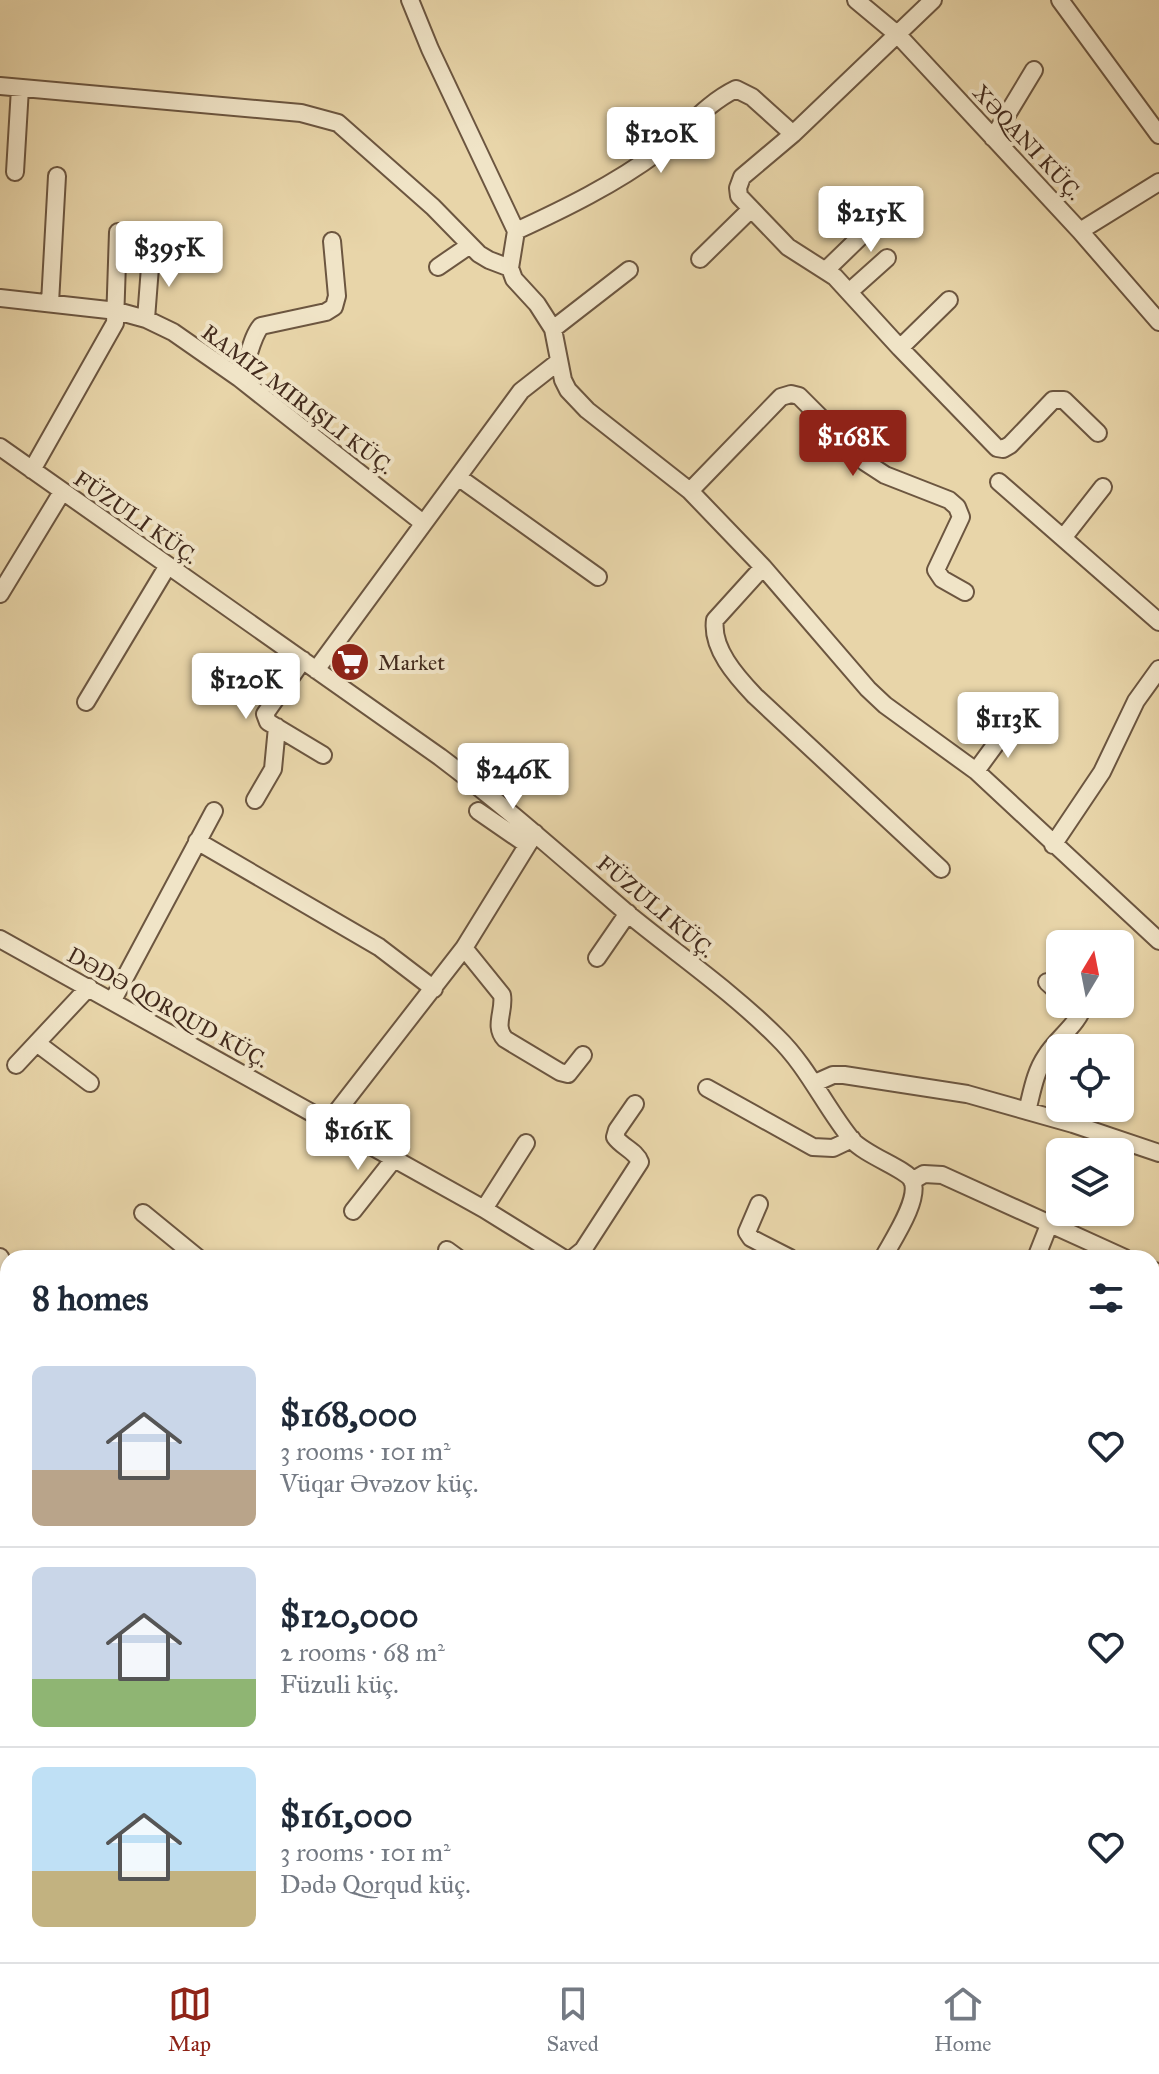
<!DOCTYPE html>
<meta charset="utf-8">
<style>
body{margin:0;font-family:"IM FELL Great Primer",serif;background:#f2f2f3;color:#1f2937;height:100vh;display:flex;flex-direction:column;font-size:30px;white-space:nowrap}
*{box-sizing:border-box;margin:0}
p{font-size:26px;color:#747a83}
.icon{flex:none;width:44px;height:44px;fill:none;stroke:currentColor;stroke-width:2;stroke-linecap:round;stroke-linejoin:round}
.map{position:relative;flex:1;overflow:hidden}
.details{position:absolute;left:0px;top:1250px;width:1160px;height:712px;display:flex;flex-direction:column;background:#fff;border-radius:24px 24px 0 0;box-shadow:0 2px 6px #0004}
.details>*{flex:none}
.needle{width:52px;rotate:10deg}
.buttons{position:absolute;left:1046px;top:930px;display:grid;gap:16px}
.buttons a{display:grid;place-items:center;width:88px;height:88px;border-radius:12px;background:#fff;box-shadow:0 2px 6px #0004;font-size:40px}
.price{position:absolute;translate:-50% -68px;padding:0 18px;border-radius:8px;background:#fff;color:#222;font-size:26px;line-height:52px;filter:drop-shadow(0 2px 4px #0008)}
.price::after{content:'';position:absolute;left:50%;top:48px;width:24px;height:18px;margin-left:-12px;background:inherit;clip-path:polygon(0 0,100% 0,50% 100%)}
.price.active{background:#8f2418;color:#fff}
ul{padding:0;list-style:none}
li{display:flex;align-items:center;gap:24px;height:200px;padding:0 32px}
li+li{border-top:2px solid #e0e1e3}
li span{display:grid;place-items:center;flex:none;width:224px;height:160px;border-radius:12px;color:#555}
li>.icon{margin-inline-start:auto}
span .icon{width:96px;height:96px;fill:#fffc;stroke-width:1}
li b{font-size:34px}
h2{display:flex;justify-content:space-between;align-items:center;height:96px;padding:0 32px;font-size:34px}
.dock{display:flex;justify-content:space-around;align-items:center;height:112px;border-top:2px solid #e0e1e3;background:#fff;font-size:22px;color:#747a83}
.dock a{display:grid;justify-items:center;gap:4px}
.dock .active{color:#8f2418}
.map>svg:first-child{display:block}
</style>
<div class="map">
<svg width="1159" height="1962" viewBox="0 0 1159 1962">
<rect width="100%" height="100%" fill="#e8d5a9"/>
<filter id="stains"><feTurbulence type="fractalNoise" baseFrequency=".0025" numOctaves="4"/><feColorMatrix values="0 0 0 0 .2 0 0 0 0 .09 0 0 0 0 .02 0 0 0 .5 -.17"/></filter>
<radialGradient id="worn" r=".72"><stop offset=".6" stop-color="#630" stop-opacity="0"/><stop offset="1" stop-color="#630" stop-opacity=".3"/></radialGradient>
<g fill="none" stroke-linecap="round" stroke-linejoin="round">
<g stroke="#6c5640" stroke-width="20">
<path id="minor" d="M410,0l20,49 86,182 -6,37 4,11 23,25 16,25 10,51 5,10 19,20 103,81 73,76 105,122 17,16 91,66 183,170
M856,0l42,35 182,196 79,91
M933,0l-140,134 -51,43 -4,11 1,8 49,51 47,30 65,71 97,100 6,1 7,-4 43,-45h11l34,33
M1060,0l99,135
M0,86l301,27 37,10 95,84 46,47 10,6 21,8
M651,119l17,25
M993,138l41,-68
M15,172l5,-84
M516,231c48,-22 99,-47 142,-79 26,-20 47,-48 78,-63l16,8 41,37
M1080,231l79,-49
M700,259l51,-50
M438,267l32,-22
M826,270l63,-61
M849,292l38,-34
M0,298l117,13 29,8 27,13 66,46 184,145
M50,303l7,-127
M146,319l5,-65
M553,329l76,-59
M900,348l49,-48
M239,378c10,-16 11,-39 22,-52l65,-14 8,-5 3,-11 -5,-55
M0,447l440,310c65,49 125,103 187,156 50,41 104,78 150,124 31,30 48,70 75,103 13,15 54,29 60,40 9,19 -20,61 -29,78
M32,470l83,-147 3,-91
M458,477l140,100
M999,482l160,140
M690,491l91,-94 10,-3 8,2 66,66 20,13 64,25 8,7 4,10 -25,53 6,9 23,13
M1063,538l40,-51
M763,567l-48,53c-4,28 21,56 40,76l186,173
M0,594l62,-102
M303,660l-38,54 3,8 55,33
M316,670l205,-279 37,-29
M86,702l81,-135
M976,771l33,-45
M255,800l18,-31 4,-42
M478,811l48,33
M197,841l182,106 55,42
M1053,845l49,-73 34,-71 23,-32
M0,939l484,270 79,49
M464,948l38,47c3,16 -9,31 3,44l55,33 8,2 15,-19
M597,958l31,-45
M1047,982l13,12
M113,1000l101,-189
M38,1044l52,39
M16,1065l73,-78
M815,1083l18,-8h11l123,19 106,30 86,29
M707,1088l106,59 20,1 19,-9
M1027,1111c5,-19 8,-39 19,-55 11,-18 33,-32 38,-52
M328,1123l136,-175 71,-115
M912,1181l12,-7 18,1 183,83
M759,1204l-12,28 4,6 39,20
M484,1209l42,-66
M353,1211l41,-52
M143,1213l55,45
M447,1250l11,8
M0,1257l8,16
M573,1258l10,-8 57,-88c-4,-11 -18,-15 -25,-25l2,-7 18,-26
M1036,1258l13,-33
M1152,1270l7,3
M0,1373l8,-4
M0,1473l8,-4
M1152,1526l7,3
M4,1539l4,-2
M0,1796l8,-4
M0,1825l8,11
M61,1954l4,8
M192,1954l5,8
M329,1954l4,8
M467,1954l4,8
M662,1954l4,8
M833,1954l3,8"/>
</g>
<g stroke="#6c5640" stroke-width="24">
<path id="tertiary" d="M1152,1866l7,-4
M970,1962l15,-8"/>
</g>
<use href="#minor" stroke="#f0e4c7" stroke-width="16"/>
<use href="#tertiary" stroke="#f0e4c7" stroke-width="20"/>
</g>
<defs>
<g id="supermarket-disc" transform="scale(2)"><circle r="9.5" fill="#8f2418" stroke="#f0e4c7"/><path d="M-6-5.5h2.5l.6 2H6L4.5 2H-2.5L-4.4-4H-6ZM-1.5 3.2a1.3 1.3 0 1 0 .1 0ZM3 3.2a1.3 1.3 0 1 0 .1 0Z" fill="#fff"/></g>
</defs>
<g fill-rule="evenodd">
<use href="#supermarket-disc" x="350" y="662"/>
</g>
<g text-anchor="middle" stroke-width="8" stroke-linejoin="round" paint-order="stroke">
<g font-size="22" fill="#432b1d" stroke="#f0e4c7">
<text transform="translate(1028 142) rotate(47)" y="8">XƏQANI KÜÇ.</text>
<text transform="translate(298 399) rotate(37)" y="8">RAMIZ MIRIŞLI KÜÇ.</text>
<text transform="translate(136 517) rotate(35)" y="8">FÜZULI KÜÇ.</text>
<text transform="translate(656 906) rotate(40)" y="8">FÜZULI KÜÇ.</text>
<text transform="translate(168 1007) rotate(29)" y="8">DƏDƏ QORQUD KÜÇ.</text>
</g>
<g font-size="22" fill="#432b1d" stroke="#f0e4c7" text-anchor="start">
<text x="378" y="670">Market</text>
</g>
</g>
<rect width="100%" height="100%" filter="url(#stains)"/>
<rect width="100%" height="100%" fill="url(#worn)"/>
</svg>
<div class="buttons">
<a><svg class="needle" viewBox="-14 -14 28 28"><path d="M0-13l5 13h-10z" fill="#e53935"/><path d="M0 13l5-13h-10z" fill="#747a83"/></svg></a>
<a><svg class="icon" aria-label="locate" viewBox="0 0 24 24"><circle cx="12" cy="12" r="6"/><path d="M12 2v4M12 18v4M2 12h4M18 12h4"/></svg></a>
<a><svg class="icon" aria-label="layers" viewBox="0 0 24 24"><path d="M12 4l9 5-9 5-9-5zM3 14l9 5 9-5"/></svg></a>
</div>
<b class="price" style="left:661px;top:175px">$120K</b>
<b class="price" style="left:871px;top:254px">$215K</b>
<b class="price" style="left:169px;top:289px">$395K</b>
<b class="price active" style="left:853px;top:478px">$168K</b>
<b class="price" style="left:246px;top:721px">$120K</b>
<b class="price" style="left:1008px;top:760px">$113K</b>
<b class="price" style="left:513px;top:811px">$246K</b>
<b class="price" style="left:358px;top:1172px">$161K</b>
<section class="details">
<h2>8 homes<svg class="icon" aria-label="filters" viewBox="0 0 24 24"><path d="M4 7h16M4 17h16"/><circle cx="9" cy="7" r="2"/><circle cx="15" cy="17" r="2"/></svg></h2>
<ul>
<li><span style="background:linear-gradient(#c9d6e8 65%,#b9a48a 0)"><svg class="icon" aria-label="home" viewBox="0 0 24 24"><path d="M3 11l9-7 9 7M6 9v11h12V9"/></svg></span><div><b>$168,000</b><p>3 rooms · 101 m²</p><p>Vüqar Əvəzov küç.</p></div><svg class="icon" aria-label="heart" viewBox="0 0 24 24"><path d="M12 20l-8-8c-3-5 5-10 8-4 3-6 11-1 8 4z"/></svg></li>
<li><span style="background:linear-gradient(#c9d6e8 70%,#8fb573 0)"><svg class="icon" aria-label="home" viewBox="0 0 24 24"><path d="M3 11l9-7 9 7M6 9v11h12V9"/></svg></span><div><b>$120,000</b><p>2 rooms · 68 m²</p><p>Füzuli küç.</p></div><svg class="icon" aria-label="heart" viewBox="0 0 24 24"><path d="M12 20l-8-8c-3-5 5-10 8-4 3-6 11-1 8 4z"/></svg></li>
<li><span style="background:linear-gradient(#bfe0f5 65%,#c2b280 0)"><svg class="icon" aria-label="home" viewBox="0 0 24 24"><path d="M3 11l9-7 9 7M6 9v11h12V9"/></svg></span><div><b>$161,000</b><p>3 rooms · 101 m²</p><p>Dədə Qorqud küç.</p></div><svg class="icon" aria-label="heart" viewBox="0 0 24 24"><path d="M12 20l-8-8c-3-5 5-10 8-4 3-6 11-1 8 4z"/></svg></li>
</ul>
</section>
</div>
<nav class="dock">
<a class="active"><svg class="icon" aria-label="map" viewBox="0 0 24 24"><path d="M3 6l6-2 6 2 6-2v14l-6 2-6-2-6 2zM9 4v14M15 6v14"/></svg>Map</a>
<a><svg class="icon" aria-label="saved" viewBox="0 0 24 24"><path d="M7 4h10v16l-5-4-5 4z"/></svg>Saved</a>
<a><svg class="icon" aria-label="home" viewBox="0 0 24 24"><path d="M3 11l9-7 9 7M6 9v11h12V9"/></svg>Home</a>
</nav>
